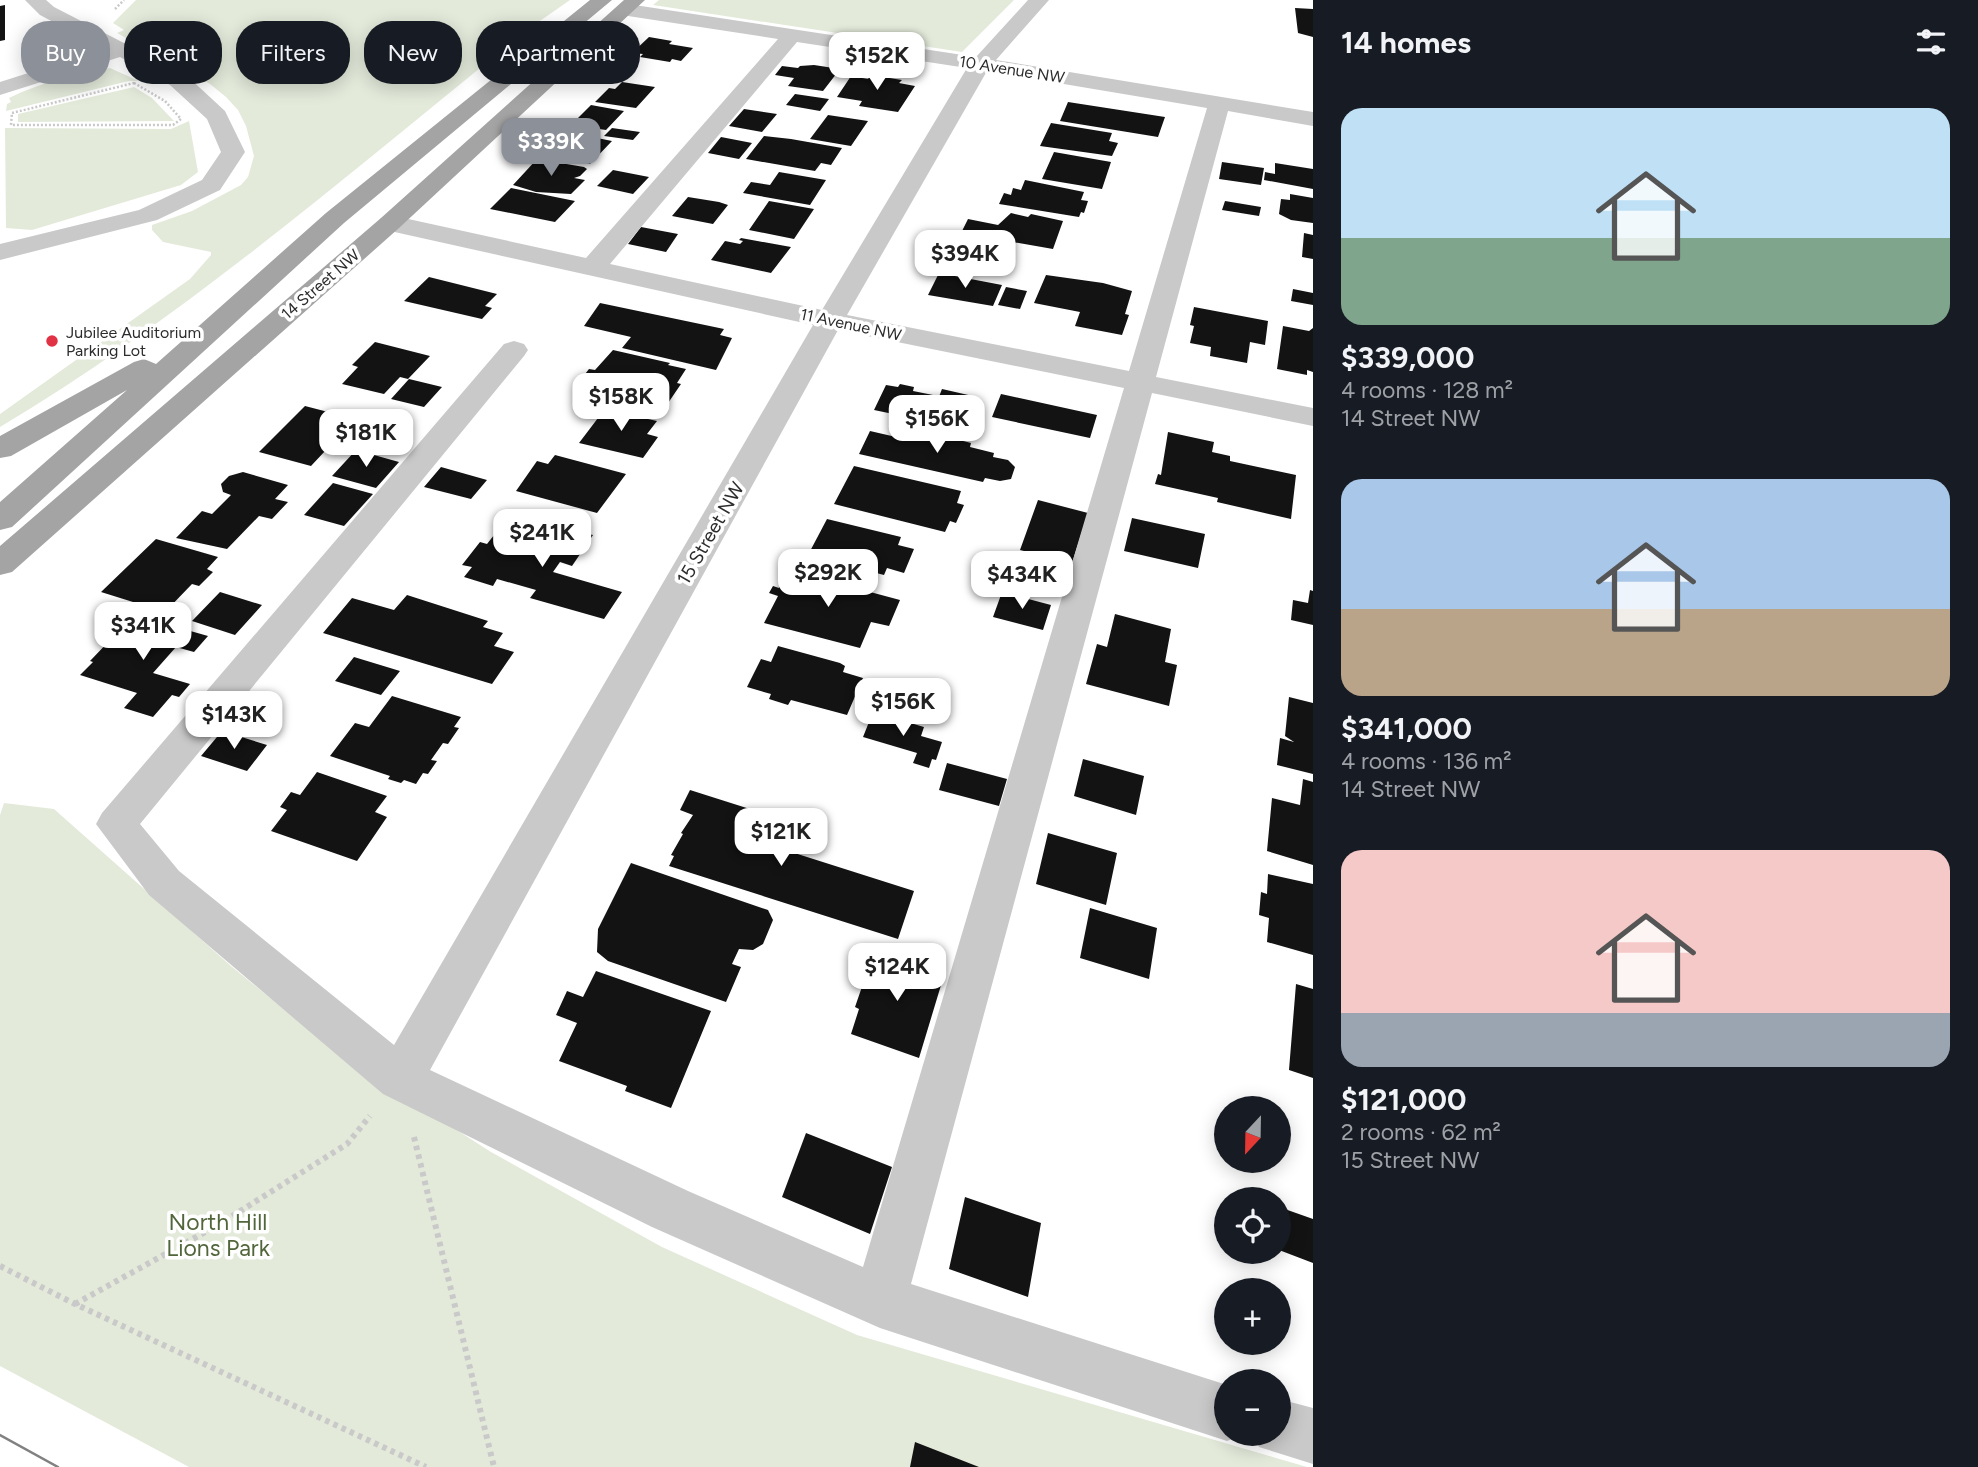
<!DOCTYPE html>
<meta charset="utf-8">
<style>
body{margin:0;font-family:Figtree,sans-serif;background:#20242c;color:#f1f3f6;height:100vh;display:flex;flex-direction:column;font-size:26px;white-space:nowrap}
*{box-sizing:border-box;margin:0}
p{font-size:23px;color:#9ea1a6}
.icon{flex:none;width:38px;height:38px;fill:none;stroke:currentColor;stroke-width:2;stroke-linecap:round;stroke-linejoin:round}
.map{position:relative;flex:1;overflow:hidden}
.side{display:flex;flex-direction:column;background:#171b24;width:665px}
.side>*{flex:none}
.guide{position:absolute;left:21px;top:21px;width:665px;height:63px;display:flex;gap:14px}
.needle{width:46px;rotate:202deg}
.fabs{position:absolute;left:1214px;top:1096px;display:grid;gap:14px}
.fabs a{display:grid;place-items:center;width:77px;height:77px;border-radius:50%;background:#171b24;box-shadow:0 4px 18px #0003;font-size:35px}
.price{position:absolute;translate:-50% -60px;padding:0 16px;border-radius:14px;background:#fff;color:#222;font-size:23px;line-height:46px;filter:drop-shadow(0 2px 4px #0008)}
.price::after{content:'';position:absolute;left:50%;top:42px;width:21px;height:16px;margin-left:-10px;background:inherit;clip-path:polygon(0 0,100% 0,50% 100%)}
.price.current{background:#8c9099;color:#fff}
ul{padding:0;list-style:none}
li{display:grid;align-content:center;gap:14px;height:371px;padding:0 28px}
li span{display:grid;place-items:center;height:217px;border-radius:21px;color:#555}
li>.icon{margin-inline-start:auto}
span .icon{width:126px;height:126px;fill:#fffc;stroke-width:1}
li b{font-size:30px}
h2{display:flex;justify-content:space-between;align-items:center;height:84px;padding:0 28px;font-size:30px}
.chip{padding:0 24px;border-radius:28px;background:#171b24;box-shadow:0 4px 18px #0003;font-size:24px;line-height:63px}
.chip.current{background:#8c9099;color:#fff}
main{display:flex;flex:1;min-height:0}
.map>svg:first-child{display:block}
</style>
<main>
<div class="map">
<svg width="1313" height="1467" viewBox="0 0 1313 1467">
<rect width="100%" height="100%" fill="#fff"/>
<path fill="#e3eada" d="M136,0h434l-43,30c-169,136 -345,289 -527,397v-13l190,-135 21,-24v-3l-48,-10 -11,-12v-5l40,-14 49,-26 7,-8 6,-21 -8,-30 -8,-16 -12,-13 -16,-13 -93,-51 7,-3 -11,-7z
M659,0h355l-52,52 -309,-47z
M110,68l29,13h-10l-123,30 1,-7 4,-2 -2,-4c31,-15 67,-25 101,-30z
M134,87l18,11 22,23 -156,1v-8z
M189,121l9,51 -17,13 -149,45 -26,-2 -1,-100 166,1z
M4,803l50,6 177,157 109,89 151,97 171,95 195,88 450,132h-1118l-189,-101v-551z"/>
<path fill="#131313" d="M5,5v35l-5,1v-35z
M1295,8l18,1v28l-15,-4z
M649,37l23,4 -3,3 24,4 -12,13 -9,-2 -2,3 -30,-5 3,-3 -11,-1z
M814,65l26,4 -17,22 -35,-5 6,-8 -19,-3 7,-9 16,2 2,-2z
M871,75l31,5 -3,3 16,3 -17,26 -39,-6 3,-5 -25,-4 14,-21 17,3z
M622,82l33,5 -19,21 -41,-6 14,-14 6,1z
M795,94l34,5 -9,12 -34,-6z
M1068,102l97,15 -7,20 -98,-16z
M591,105l33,6 -18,19 -35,-5z
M744,109l33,5 -15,18 -33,-6z
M828,115l40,6 -17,25 -41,-7z
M1051,123l61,10 -3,8 9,2 -6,13 -72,-10z
M612,128l28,4 -7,8 -29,-4z
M582,135l30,6 -22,23 -52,-9 16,-16 21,4z
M764,136l27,3 51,9 -11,17 -10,-2 -6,8 -69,-12z
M721,137l31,6 -13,16 -31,-6z
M1054,152l57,10 -9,27 -60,-10z
M537,159l47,8 3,2 -7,7 -6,2 11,2 -14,14 -35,-2 -23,-7z
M1222,162l42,6 -3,17 -42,-6z
M1275,163l38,6v20l-49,-9 1,-8 10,2z
M613,170l36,7 -16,17 -36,-8z
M779,172l47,8 -16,25 -67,-12 8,-11 19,3z
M1025,180l59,12 -3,8 7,1 -4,12 -3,-1 -2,5 -80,-13 5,-11 7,2 2,-7 8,2z
M511,188l64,13 -20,21 -65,-13z
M1290,194l23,4v25l-22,-3 -12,-6 2,-15 9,1z
M688,197l31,5 9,3 -15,19 -41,-8z
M769,201l45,8 -20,30 -45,-9z
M1225,201l36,6 -2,9 -37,-6z
M1011,213l17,4 3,-3 32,7 -10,28 -92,-16 7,-14 30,6z
M641,227l37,7 -12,18 -38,-8z
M1304,233l9,2v24l-11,-2z
M741,238l50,9 -20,26 -60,-13 14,-19 15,3 3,-3 -4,-1z
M939,273l63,12 -9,21 -65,-11z
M1046,275l57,8 29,8 -7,23 4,1 -7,20 -47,-9 5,-14 -46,-9z
M429,277l68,17 -12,12 7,2 -10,11 -78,-18z
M1006,287l21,4 -7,18 -22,-4z
M1293,289l20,4v12l-22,-4z
M600,303l124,26 -4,6 12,3 -16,32 -94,-22 9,-11 -47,-11z
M1194,307l74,14 -3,24 -15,-3 -3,21 -37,-7 1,-9 -21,-4 4,-17 -4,-1z
M1283,326l26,5 4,-3v44l-6,-2v5l-30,-6z
M375,342l55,14 -22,23 -8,-2 -16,17 -42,-10 16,-17 -6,-2z
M613,350l57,13 -2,2 18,4 -9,14 4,1 -17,25 -50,-11 5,-7 -41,-8 11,-14 6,1z
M409,379l33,8 -18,20 -33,-8z
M900,384l14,3 -1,4 20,4 -11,25 -48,-10 12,-25 12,2z
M942,389l35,8 -9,22 -35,-7z
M1001,394l96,21 -7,23 -98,-21z
M305,406l50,13 -44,47 -52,-14z
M599,408l58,13 -10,13 11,3 -15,21 -64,-15 19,-25 -6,-2z
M909,427l62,16 -1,4 24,6 -1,4 15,3 7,7 -4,12 -11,2 -15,-3 -2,4 -124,-28 11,-23 26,6 2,-7z
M1168,432l46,10 -2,10 18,4v5l66,14 -5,44 -74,-17 1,-4 -63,-14 3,-10 3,1z
M356,450l43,12 -23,26 -44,-12z
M555,455l71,19 -29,39 -81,-22 21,-30 11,3z
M854,466l107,25 -4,12 7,2 -8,18 -6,-2 -5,11 -111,-28z
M441,467l46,13 -16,19 -47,-12z
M243,472l45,13 -13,14 13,3 -16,17 -13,-3 -32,33 -51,-11 26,-27 10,3 19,-19 -8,-3 -2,-8 8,-8z
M333,483l40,11 -29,32 -40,-11z
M1038,500l50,13 -16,50 -52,-13z
M1132,518l73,16 -7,34 -74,-17z
M827,519l74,18 -3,8 16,4 -10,24 -17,-5 -3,7 -76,-20z
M546,523l47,12 -21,31 -12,-4 -7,10 69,20 -18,27 -74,-21 6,-8 -39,-11 -4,7 -29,-9 8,-10 -10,-2 18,-23 7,2 11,-14 34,10z
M156,539l62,18 -11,12 6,3 -14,14 -7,-2 -27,28 -64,-20z
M788,570l112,30 -11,26 -18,-4 -11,26 -96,-25 14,-27 -9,-3 4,-7 6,2z
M1310,590l3,1v34l-22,-5 2,-20 15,3z
M220,592l42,13 -27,30 -43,-14z
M1002,592l49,13 -8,25 -50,-13z
M407,595l81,26 -5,6 20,6 -9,13 20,6 -22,32 -169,-51 29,-35 42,12z
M1115,614l56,15 -6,33 12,3 -8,41 -83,-22 11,-40 10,3z
M134,615l74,21 -14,16 -18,-5 -23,26 37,11 -11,13 -7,-2 -19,22 -29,-9 13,-15 -57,-18 13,-13 -3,-1z
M778,646l62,17 5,3 -2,6 20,6 -16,37 -56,-15 -3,5 -19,-6 2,-5 -24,-7 14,-28 10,3z
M354,657l46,14 -19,24 -46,-14z
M392,696l69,21 -7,10 5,1 -11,16 -5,-1 -12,17 6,1 -9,13 -5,-1 -7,11 -12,-4 -3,3 -13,-4 2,-3 -60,-20 25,-33 14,4z
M1289,697l24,6v71l-36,-9 3,-27 14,4 -9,-6z
M873,712l51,15 -3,9 21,6 -6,18 -4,-1 -3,9 -16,-5 4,-10 -54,-16z
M222,731l45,14 -20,26 -46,-15z
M1083,759l61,17 -8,39 -62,-19z
M947,763l60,16 -8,27 -60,-16z
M317,772l70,24 -12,16 12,5 -30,44 -86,-30 16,-21 -7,-3 11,-15 9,3z
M1303,779l10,3v83l-46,-14 5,-53 28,7z
M690,790l82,26 -10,20 4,2 -3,5 151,48 -16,48 -229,-73 5,-10 -3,-1 12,-21 -2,-1 12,-18 -13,-5z
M1048,833l69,20 -11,52 -70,-21z
M631,863l137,47 5,10 -10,24 -10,6 -14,-1 -7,15 9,3 -15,35 -118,-41 -11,-9 1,-23z
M1268,874l45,10v71l-46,-13 2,-24 -10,-3 2,-23 6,2z
M1090,908l67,20 -8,51 -69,-21z
M875,949l70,23 -26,86 -68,-24 8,-25 -4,-2z
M596,971l115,40 -40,97 -46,-17 2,-5 -68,-25 18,-38 -21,-8 11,-24 16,6z
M1296,984l17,5v89l-24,-8z
M806,1133l86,34 -22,67 -88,-37z
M965,1197l76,26 -13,74 -79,-28z
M1279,1207l34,12v44l-34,-13z
M915,1442l64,25h-69z"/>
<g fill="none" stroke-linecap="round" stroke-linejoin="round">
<path stroke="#c9c9c9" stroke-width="2.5" stroke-dasharray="2 2" stroke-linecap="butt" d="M115,9l9,-9
M134,83l31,18 16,18 -8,6h-162l1,-12z"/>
<path stroke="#c9c9c9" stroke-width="6" stroke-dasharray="4.5 4.5" stroke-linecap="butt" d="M414,1137l80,330
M0,1266l75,38 351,163
M75,1304l143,-79 129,-81 23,-28"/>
<path fill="#c9c9c9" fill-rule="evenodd" d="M25,0h21l8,7 132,68 39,36 20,41 -25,38 -63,30 -157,40v-16l139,-34 63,-30 19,-28 -14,-33 -37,-34 -50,-28 -120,38v-13l104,-33 -64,-34z
M1028,0h21l-53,60 317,52v14l-85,-15 -72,266 157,31v18l-161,-33 -241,891 316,101v48h19l-19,8 -347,-113 -228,-101 -269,-133 -234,-199 -53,-71 6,-11 402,-469 10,-3 10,3 4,6 -4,6 -384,468 39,47 215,174 419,-720 -423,-94 -9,-3 -4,-5 4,-5 9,-3 196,43 192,-219 -150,-23 -7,-2 -3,-4 3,-4 7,-2 348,53zM797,42l170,26 -145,242 -212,-46zM987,71l220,37 -78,263 -282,-56zM838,330l286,58 -261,879 -175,-76 -258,-121z
M1279,1399l34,9v56l-54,-17 -6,-14h26z"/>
<path fill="#a4a4a4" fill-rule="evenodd" d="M590,0h22l-268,223 -332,304 -12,3v-28l127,-112 -116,66 -11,2v-22l134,-74 10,-3 12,5 170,-151z
M624,0h21l-246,228 -387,344 -12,3v-29l381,-328z"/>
<path stroke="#818181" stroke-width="2.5" d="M0,1435l58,32"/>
</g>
<circle fill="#e03244" stroke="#fff" stroke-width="2.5" cx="52" cy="341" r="7"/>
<g text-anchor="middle" stroke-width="7" stroke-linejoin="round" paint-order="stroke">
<g font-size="16" fill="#2c2c2c" stroke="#fff">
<text transform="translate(1012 69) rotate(9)" y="6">10 Avenue NW</text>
<text transform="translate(320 284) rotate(-41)" y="6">14 Street NW</text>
<text transform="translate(851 324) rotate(12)" y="6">11 Avenue NW</text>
</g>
<g font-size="16" fill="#2c2c2c" stroke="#fff" text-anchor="start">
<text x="66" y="338">Jubilee Auditorium<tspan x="66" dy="18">Parking Lot</tspan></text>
</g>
<g font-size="19" fill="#2c2c2c" stroke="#fff">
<text transform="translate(710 533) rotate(-60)" y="7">15 Street NW</text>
</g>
<g font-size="23" fill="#51663b" stroke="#fff">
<text x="218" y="1230">North Hill<tspan x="218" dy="26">Lions Park</tspan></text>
</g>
</g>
</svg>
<div class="fabs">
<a><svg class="needle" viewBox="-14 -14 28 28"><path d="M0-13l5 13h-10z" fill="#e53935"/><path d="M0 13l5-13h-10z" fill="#9ea1a6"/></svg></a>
<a><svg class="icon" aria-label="locate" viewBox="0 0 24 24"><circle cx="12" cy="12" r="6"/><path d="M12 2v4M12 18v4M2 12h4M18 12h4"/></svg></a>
<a>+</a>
<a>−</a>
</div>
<b class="price" style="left:877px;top:92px">$152K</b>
<b class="price current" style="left:551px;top:178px">$339K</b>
<b class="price" style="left:965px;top:290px">$394K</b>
<b class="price" style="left:621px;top:433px">$158K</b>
<b class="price" style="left:937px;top:455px">$156K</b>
<b class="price" style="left:366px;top:469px">$181K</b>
<b class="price" style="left:542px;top:569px">$241K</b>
<b class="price" style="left:828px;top:609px">$292K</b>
<b class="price" style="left:1022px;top:611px">$434K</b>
<b class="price" style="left:143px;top:662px">$341K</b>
<b class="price" style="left:903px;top:738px">$156K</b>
<b class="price" style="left:234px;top:751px">$143K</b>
<b class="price" style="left:781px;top:868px">$121K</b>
<b class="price" style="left:897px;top:1003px">$124K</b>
<div class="guide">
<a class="chip current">Buy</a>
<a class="chip">Rent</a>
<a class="chip">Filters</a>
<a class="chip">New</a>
<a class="chip">Apartment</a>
</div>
</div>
<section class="side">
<h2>14 homes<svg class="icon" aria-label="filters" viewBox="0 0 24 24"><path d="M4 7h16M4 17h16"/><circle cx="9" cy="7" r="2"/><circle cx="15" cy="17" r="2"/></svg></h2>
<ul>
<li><span style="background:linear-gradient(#bfe0f5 60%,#7fa58c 0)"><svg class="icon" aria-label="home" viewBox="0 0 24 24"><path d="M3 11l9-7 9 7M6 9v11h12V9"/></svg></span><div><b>$339,000</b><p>4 rooms · 128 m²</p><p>14 Street NW</p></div></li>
<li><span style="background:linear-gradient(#a9c7e8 60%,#b9a48a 0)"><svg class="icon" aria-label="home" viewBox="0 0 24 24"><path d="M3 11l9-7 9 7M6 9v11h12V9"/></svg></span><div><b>$341,000</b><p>4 rooms · 136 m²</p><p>14 Street NW</p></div></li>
<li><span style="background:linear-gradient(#f6c9c9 75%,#9aa5b1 0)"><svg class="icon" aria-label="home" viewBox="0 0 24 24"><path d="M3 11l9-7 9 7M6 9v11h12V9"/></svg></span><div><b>$121,000</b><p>2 rooms · 62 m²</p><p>15 Street NW</p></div></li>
</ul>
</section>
</main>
